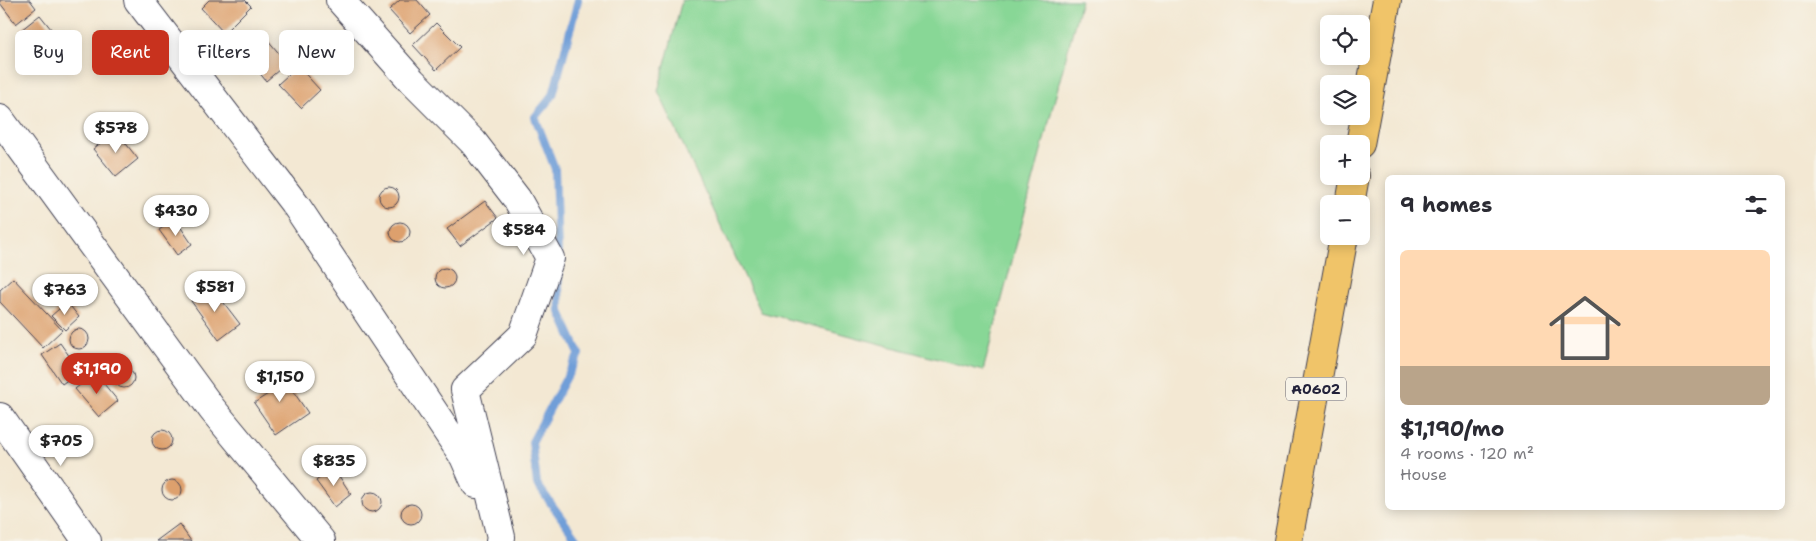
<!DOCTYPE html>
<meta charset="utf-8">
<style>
body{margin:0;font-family:"Shantell Sans",sans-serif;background:#f7f7f7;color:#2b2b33;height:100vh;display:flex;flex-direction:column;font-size:19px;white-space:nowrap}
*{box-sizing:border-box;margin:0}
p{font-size:16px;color:#7c7c81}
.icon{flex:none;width:28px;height:28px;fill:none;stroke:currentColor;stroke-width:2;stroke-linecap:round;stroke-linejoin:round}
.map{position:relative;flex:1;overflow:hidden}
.panel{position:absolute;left:1385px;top:175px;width:400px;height:335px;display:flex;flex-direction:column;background:#fff;border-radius:8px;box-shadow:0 2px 12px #0003}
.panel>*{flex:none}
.guide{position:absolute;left:15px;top:30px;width:475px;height:45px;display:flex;gap:10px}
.controls{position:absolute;left:1320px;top:15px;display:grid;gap:10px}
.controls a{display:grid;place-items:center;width:50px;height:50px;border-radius:8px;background:#fff;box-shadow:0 2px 12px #0003;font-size:25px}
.price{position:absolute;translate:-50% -42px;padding:0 11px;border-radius:18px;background:#fff;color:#222;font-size:16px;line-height:32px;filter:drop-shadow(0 1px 2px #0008)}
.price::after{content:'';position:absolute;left:50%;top:30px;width:15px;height:11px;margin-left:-8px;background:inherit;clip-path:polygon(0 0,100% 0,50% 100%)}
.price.current{background:#c8321e;color:#fff}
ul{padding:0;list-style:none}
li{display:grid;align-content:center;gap:10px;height:265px;padding:0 15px}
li+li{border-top:1px solid #e1e1e2}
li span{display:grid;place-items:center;height:155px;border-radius:8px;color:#555}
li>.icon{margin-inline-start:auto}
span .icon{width:90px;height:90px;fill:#fffc;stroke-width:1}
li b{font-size:21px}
h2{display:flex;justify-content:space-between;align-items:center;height:60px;padding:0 15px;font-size:21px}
.pill{padding:0 18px;border-radius:8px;background:#fff;box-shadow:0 2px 12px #0003;font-size:18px;line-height:45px}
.pill.current{background:#c8321e;color:#fff}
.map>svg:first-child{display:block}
</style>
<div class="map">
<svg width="1816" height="541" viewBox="0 0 1816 541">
<rect width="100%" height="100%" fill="#f7f3e8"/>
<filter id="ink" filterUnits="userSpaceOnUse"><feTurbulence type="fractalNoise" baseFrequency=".02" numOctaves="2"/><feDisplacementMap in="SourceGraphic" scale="10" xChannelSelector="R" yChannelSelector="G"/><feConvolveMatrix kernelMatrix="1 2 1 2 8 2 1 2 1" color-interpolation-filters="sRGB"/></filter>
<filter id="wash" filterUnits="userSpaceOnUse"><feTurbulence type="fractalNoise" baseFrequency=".0096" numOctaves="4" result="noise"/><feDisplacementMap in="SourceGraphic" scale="20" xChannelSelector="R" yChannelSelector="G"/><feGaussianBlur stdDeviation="1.12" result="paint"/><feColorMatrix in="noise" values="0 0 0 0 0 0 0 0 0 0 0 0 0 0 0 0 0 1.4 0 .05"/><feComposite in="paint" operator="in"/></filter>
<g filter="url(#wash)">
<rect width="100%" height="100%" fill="#f3e8d3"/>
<path fill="#88d796" stroke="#557c68" d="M682,0h399l-98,371 -222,-59 -103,-221z"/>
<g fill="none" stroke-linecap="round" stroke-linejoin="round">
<path stroke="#709ed8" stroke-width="8" d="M558,253l-3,-84 -20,-52 18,-22 25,-95
M558,265l2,47 19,42 -47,88 5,42 41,57"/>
</g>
<g id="blocks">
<path fill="#dda06d" d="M0,0h30l6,8 -20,16 -16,-21z
M209,0h36l6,6 -27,27 -23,-25z
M400,0h17l13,15 -20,18 -21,-23z
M40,15l19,24 -19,15 -19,-24z
M436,23l24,24 -24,23 -23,-25z
M267,39l20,24 -21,18 -20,-25z
M298,66l22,24 -19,18 -23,-24z
M116,131l22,28 -22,18 -23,-28z
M379 197a10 10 0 1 1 20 0a10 10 0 1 1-20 0Z
M485,201l13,17 -38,28 -13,-17z
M175,219l17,25 -15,11 -18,-25z
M390 232a10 10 0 1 1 20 0a10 10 0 1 1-20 0Z
M435 278a10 10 0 1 1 20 0a10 10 0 1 1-20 0Z
M13,278l49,52 -19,18 -43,-46v-12z
M211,286l29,38 -21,16 -28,-39z
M67,302l12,15 -14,13 -14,-14z
M69 339a10 10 0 1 1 20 0a10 10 0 1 1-20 0Z
M60,343l20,28 -18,13 -20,-29z
M114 378a10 10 0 1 1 20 0a10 10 0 1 1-20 0Z
M278,369l30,44 -32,22 -22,-32 14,-9 -9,-12z
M95,373l23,28 -19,16 -24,-28z
M152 440a10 10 0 1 1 20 0a10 10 0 1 1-20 0Z
M333,467l18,27 -16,13 -19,-26z
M162 490a10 10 0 1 1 20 0a10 10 0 1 1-20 0Z
M362 502a10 10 0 1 1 20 0a10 10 0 1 1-20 0Z
M401 514a10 10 0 1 1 20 0a10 10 0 1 1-20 0Z
M179,524l12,17h-35z"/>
</g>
</g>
<g filter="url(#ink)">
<use href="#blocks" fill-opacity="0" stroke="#414052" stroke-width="1"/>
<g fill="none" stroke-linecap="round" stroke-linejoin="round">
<g stroke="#414052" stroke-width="30">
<path id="street" d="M138,0l159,207 167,250 12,27
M340,0l72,81 61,61 44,57 33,59 -27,77 -58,55 36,147 -1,4
M0,119l212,290 109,132
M0,417l87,124"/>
</g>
<g stroke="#414052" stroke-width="30">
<path id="highway" d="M1360,144l27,-144
M1350,204l5,-28
M1288,541l56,-305"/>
</g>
<use href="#street" stroke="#fff" stroke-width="28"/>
<use href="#highway" stroke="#f0c469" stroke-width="28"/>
</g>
</g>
<g text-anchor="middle" stroke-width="5" stroke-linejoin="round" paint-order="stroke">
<rect fill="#f7f3e8" stroke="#62616f" stroke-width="1" x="1286" y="377.5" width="60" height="23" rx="4"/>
<g font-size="14" font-weight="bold" fill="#22223b">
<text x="1316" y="394">A0602</text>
</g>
</g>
</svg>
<div class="controls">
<a><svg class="icon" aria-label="locate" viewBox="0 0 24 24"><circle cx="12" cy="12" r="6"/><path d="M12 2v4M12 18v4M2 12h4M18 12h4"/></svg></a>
<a><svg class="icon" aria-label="layers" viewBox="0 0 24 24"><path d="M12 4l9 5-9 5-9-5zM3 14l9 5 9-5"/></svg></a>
<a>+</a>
<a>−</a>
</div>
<b class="price" style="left:116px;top:154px">$578</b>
<b class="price" style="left:176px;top:237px">$430</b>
<b class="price" style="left:524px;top:256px">$584</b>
<b class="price" style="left:215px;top:313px">$581</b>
<b class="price" style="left:65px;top:316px">$763</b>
<b class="price current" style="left:97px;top:395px">$1,190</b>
<b class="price" style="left:280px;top:403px">$1,150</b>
<b class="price" style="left:61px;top:467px">$705</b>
<b class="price" style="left:334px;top:487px">$835</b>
<div class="guide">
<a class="pill">Buy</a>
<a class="pill current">Rent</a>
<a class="pill">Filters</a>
<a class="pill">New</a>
</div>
<section class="panel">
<h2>9 homes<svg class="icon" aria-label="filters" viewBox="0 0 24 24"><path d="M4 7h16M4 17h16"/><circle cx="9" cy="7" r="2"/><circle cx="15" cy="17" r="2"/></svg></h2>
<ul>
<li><span style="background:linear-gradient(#ffd9b3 75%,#b9a48a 0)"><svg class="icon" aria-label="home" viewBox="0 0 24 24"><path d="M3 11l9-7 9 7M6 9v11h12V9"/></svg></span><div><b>$1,190/mo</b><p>4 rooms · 120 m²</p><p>House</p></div></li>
</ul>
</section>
</div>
